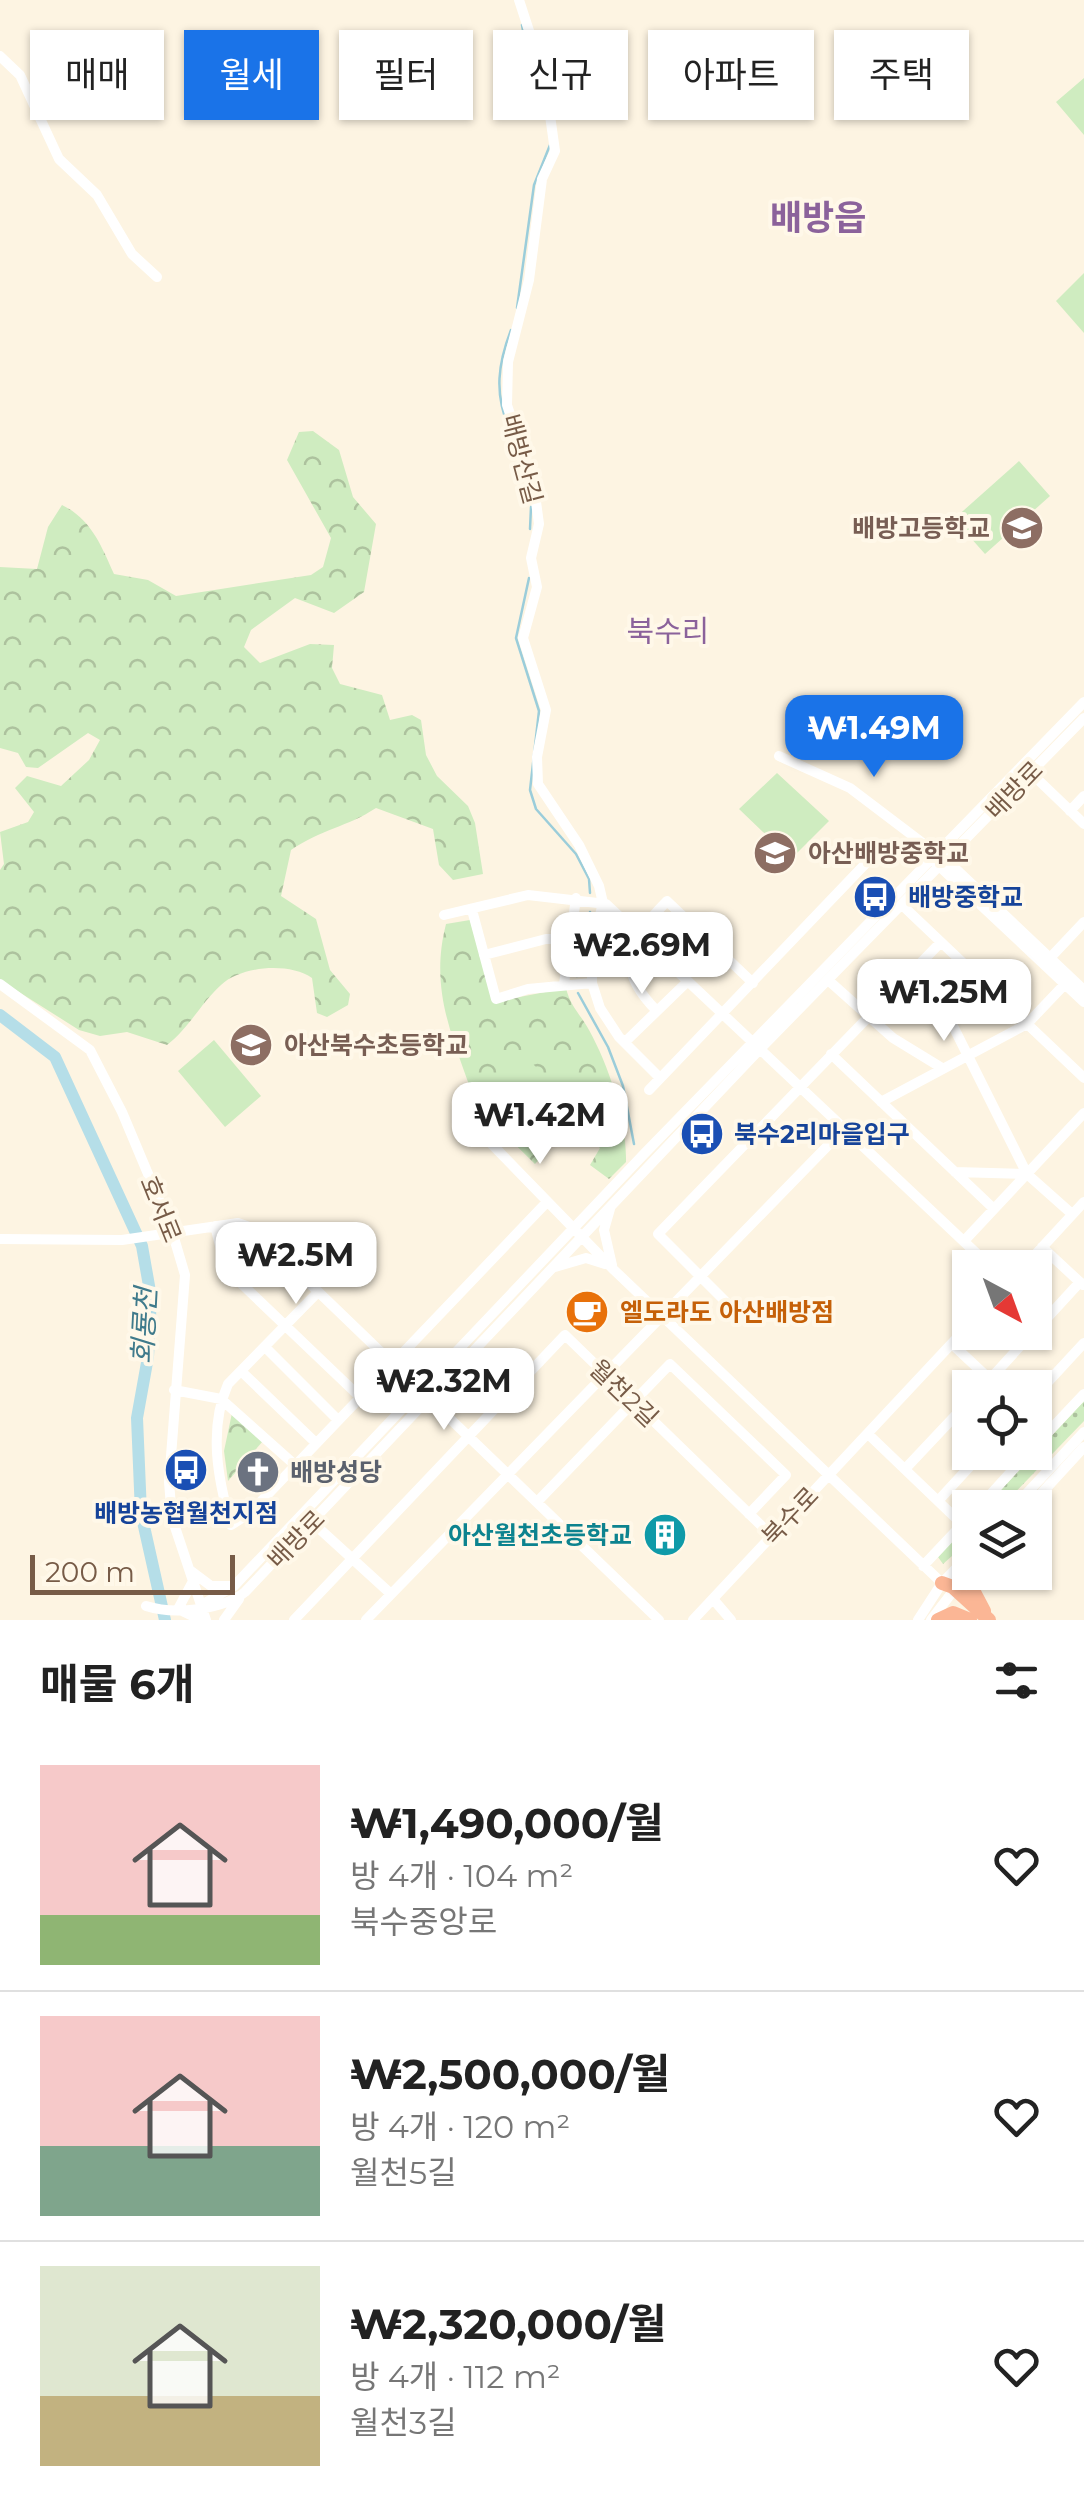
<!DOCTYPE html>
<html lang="ko">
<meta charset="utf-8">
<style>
body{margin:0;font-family:Montserrat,"Noto Sans KR",sans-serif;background:#f6f6f6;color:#222;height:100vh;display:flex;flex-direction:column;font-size:38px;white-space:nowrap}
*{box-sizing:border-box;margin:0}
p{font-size:32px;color:#767676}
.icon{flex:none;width:55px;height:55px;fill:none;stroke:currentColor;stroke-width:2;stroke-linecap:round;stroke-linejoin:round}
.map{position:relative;height:1620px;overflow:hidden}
.details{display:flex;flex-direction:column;background:#fff;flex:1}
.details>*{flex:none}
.top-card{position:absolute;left:30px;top:30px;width:1025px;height:90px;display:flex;gap:20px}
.needle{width:65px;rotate:139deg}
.buttons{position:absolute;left:952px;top:1250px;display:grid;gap:20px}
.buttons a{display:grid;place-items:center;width:100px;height:100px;border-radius:0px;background:#fff;box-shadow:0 2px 8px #0004;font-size:50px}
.scale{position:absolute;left:30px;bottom:25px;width:205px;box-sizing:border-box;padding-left:10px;border:5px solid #775b47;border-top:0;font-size:28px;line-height:35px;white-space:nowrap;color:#775b47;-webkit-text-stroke:8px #fff8e9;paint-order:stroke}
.price{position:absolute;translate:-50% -85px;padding:0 22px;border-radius:20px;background:#fff;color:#222;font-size:32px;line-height:65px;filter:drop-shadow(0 2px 5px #0008)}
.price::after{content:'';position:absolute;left:50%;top:60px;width:30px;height:22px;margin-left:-15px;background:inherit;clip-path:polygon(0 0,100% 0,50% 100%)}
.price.selected{background:#1a73e8;color:#fff}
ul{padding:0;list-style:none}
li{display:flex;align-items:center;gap:30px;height:250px;padding:0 40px}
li+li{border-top:2px solid #e0e0e0}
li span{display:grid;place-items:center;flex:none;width:280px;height:200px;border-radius:0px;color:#555}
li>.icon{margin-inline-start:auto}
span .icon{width:120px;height:120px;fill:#fffc;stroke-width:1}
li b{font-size:42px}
h2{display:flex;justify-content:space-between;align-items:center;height:120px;padding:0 40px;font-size:42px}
.tag{padding:0 35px;border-radius:0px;background:#fff;box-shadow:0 2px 8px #0004;font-size:35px;line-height:90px}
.tag.selected{background:#1a73e8;color:#fff}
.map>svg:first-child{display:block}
</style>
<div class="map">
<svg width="1084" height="1620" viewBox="0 0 1084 1620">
<defs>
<pattern id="grass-dots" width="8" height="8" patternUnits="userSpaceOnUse" patternTransform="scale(2.5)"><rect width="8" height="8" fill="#cfecc0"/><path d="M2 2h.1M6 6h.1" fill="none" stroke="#adc29e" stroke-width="1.8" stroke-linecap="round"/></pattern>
<pattern id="forest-crowns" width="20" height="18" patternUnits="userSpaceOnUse" patternTransform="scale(2.5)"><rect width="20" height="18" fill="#cfecc0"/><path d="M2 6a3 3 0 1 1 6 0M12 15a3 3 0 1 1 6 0" fill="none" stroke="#adc29e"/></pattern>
</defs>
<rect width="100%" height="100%" fill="#fdf4e2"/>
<path fill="url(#grass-dots)" d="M1084,1401v20l-83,86 -17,1z
M970,1522v18l-27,24 -5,-7z"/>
<path fill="url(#forest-crowns)" d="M313,431l26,19 14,47 23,27 -12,68 -30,21 -39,-15 -44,32 -7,17 16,16 50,-19 24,1 -2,23 8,16 42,11 8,25 22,-5 9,5 5,35 11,21 31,30 7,17 8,51 -30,6 -14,-15 -6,-36 -57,-21c-29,19 -54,21 -85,42l-10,46 35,23 14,51 20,24 -2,11 -21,12 -10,-4 -5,-35c-23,-16 -71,-12 -91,7 -20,18 -32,43 -54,60l-40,-13 -27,4 -21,-6 -79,-50v-110l4,-6 -4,-32 28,-10 6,-10 -19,-24 12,-12 34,10 28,-26 11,-20 -12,-7 -50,35 -12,-1 -8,-14 -18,-5v-181l37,2 11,-42 14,-22c29,14 39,40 52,69l34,6 28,16 135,-21 12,-8 8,-29 -44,-78 12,-28z
M470,920l24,82 72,-14c4,18 15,27 23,42 20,36 38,90 37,132l-17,17 -19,-14 10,-17 -28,-26 -37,42 -47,-46 -7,6c-18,-71 -55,-122 -35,-200z
M232,1413l31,28 -35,40 -4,-30z"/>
<path fill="#cfecc0" d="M1084,78v57l-28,-33z
M1084,273v60l-28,-32z
M1019,461l31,35 -65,58 -31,-35z
M777,773l52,48 -38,38 -52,-50z
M214,1040l47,56 -36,31 -47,-56z
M562,1060l13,14 -60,69 -30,-31 48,-48 12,12z"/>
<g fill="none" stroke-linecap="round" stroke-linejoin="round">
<path stroke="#9bcdda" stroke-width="2.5" d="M522,25l6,32 14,31
M517,308l17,-123 16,-40
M509,428c-15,-35 -11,-64 2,-98
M520,459l11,40
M530,529l1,-22
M529,578l-13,60 23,73 -9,79 6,19 40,45 13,25 1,14
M577,976l13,-64
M578,993l30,54 15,39 11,58"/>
<path stroke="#b5dee8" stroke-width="12" d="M0,1015l55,42 87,189 9,51 -3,60 -11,61 4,95 24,107"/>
<path stroke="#fff" stroke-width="10" d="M519,0l26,80 10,71 -13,28 -13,101 -21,82 -1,43 27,82 5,37 -8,34 6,29 -14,51 23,72 -9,47 1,27 41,61 20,41 4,17 -11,44v36l8,25 19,29 41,41
M0,56l20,19 39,84 38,36 35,59 25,23
M779,756l71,32 87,66
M1031,773l53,51
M1070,811l14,-15
M943,857l141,133
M936,863l148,139
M902,905l182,173
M472,910l24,89 32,-10 64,-6
M444,915l84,-20 78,9 386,364
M484,955l62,-16h24
M1050,958l34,-36
M904,979l47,43 76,152 45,40
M828,980l65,58 49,30
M0,984l90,66 32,62 50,119 13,44 -16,207 3,36 34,102
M564,984l12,-86
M657,1011c-44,-44 -29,-70 10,-110l86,82
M625,1042l62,-60
M831,1054l163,155
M649,1090l221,-231
M881,1102l146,-78 38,-40
M479,1131l135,139 328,313
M955,1172l72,2
M610,1209l-6,21 8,35
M215,1226l11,43 134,128
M0,1239l122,1 116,-17 14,5 407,392
M964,1241l120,-128
M1042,1247l41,38
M555,1267l31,-9 19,6
M1023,1268l61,-66
M318,1292l-90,92c-20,45 -10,96 3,141l19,-12 296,-310
M730,1306l-72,-72 283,-292
M1035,1331l45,-49
M952,1344l47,44
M265,1347l73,73
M241,1371l75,72
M982,1388l51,-56
M174,1390l47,9 74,66
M1035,1396l49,-53
M1035,1422l12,11
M868,1434l94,90
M1035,1446l49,-52
M905,1469l65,-69
M938,1501l45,-49
M537,1502l133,-138 116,111 -37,39
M978,1508l51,-56
M1013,1508l71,-76
M1028,1508l56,-61
M312,1522l79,72
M923,1566l47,-50
M191,1571l20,15h22
M192,1583l-14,26 23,11
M713,1599l18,21
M205,1603l29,-17 410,-432 440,-452
M146,1606c28,9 77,4 99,-14l514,-542 325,-332
M224,1620l15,-21
M294,1620l271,-285 207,201
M366,1620l478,-491
M693,1620l277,-296
M918,1620l24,-37 28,-29
M931,1620l39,-51"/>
<path stroke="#fbb695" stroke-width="14" d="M975,1572l-1,20 10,19
M942,1583l11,4 36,33
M938,1620l15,-7 17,7"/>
</g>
<defs>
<g id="school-disc" transform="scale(2.25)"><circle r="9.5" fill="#8d6e63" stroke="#fff8e9"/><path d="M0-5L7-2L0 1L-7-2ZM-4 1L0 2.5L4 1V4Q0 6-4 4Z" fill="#fff"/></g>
<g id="bus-disc" transform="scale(2.25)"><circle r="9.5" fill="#1a4fb4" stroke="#fff8e9"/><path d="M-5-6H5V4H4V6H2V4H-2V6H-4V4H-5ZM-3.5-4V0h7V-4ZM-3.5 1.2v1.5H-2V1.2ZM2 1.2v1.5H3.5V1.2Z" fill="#fff"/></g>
<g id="cafe-disc" transform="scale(2.25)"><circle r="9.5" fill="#e8710a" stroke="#fff8e9"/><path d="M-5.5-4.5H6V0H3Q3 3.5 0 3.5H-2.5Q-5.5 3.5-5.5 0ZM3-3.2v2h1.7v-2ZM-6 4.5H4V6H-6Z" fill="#fff"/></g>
<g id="church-disc" transform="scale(2.25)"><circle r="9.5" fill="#6b7280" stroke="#fff8e9"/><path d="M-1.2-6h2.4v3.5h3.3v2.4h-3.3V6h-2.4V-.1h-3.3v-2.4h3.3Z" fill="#fff"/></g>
<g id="building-disc" transform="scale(2.25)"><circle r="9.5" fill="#0f9aa8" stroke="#fff8e9"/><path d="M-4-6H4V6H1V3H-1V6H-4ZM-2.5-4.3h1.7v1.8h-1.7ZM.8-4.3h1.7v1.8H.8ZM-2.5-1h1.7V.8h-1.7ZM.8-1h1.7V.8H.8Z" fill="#fff"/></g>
</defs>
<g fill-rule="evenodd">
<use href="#school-disc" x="1022" y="528"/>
<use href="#school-disc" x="775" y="853"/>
<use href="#bus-disc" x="875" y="897"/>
<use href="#school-disc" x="251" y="1045"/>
<use href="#bus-disc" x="702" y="1134"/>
<use href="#cafe-disc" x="587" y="1312"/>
<use href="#bus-disc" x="186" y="1470"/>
<use href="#church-disc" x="258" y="1472"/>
<use href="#building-disc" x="665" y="1535"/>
</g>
<g text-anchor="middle" stroke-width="8" stroke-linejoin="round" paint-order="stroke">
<g font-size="25" fill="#775b47" stroke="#fff8e9">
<text transform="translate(522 459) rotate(75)" y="9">배방산길</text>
<text transform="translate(1014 790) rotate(-46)" y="9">배방로</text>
<text transform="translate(161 1209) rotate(68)" y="9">호서로</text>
<text transform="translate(624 1393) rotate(44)" y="9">월천2길</text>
<text transform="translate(790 1516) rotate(-47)" y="9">북수로</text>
<text transform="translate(296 1539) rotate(-46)" y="9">배방로</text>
</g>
<g font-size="25" font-weight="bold" fill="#785e54" stroke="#fff8e9" text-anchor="start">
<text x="990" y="537" text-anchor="end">배방고등학교</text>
<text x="808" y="862">아산배방중학교</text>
<text x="284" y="1054">아산북수초등학교</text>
</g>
<g font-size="25" font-weight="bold" fill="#164399" stroke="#fff8e9" text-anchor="start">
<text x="908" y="906">배방중학교</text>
<text x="734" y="1143">북수2리마을입구</text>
<text x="186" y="1522" text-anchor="middle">배방농협월천지점</text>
</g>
<g font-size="25" font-weight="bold" fill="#c56008" stroke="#fff8e9" text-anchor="start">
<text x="620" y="1321">엘도라도 아산배방점</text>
</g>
<g font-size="25" font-weight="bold" fill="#5b616d" stroke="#fff8e9" text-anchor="start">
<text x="290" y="1481">배방성당</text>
</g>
<g font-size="25" font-weight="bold" fill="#0d838f" stroke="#fff8e9" text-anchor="end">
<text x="632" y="1544">아산월천초등학교</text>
</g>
<g font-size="28" font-style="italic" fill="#3f7a8b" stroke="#fff8e9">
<text transform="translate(144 1326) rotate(-87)" y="10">회룡천</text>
</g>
<g font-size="30" fill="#8b629b" stroke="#fff8e9">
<text x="668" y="642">북수리</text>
</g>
<g font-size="35" font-weight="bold" fill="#8b629b" stroke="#fff8e9">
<text x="818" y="230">배방읍</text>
</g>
</g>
</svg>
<div class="buttons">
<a><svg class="needle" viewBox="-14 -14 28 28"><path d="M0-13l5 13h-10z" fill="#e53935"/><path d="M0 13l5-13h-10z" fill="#767676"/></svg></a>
<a><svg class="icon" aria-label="locate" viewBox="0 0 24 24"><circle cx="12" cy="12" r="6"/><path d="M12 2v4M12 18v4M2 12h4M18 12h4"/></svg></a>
<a><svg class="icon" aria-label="layers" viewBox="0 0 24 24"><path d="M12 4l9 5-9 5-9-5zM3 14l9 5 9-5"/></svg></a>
</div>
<div class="scale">200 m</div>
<b class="price selected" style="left:874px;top:780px">₩1.49M</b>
<b class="price" style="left:642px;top:997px">₩2.69M</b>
<b class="price" style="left:944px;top:1044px">₩1.25M</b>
<b class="price" style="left:540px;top:1167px">₩1.42M</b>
<b class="price" style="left:296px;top:1307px">₩2.5M</b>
<b class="price" style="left:444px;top:1433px">₩2.32M</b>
<div class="top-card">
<a class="tag">매매</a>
<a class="tag selected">월세</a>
<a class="tag">필터</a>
<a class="tag">신규</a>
<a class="tag">아파트</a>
<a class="tag">주택</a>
</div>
</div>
<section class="details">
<h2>매물 6개<svg class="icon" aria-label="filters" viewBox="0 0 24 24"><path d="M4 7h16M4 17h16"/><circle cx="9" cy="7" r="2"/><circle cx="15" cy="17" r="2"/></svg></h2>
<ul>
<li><span style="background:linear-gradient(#f6c9c9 75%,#8fb573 0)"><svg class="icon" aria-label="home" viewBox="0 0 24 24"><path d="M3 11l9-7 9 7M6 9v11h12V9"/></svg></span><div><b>₩1,490,000/월</b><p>방 4개 · 104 m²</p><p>북수중앙로</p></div><svg class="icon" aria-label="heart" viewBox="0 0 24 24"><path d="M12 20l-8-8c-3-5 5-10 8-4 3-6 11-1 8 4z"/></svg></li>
<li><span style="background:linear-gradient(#f6c9c9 65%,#7fa58c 0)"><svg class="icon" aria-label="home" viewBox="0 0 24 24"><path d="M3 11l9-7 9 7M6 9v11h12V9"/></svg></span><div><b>₩2,500,000/월</b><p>방 4개 · 120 m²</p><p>월천5길</p></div><svg class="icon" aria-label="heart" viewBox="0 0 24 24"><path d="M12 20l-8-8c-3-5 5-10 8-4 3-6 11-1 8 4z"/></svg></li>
<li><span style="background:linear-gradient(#dfe7d0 65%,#c2b280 0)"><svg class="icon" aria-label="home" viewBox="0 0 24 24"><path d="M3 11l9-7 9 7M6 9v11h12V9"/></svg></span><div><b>₩2,320,000/월</b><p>방 4개 · 112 m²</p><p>월천3길</p></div><svg class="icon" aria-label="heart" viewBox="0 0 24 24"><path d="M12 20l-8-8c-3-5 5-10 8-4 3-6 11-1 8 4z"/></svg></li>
</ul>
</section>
